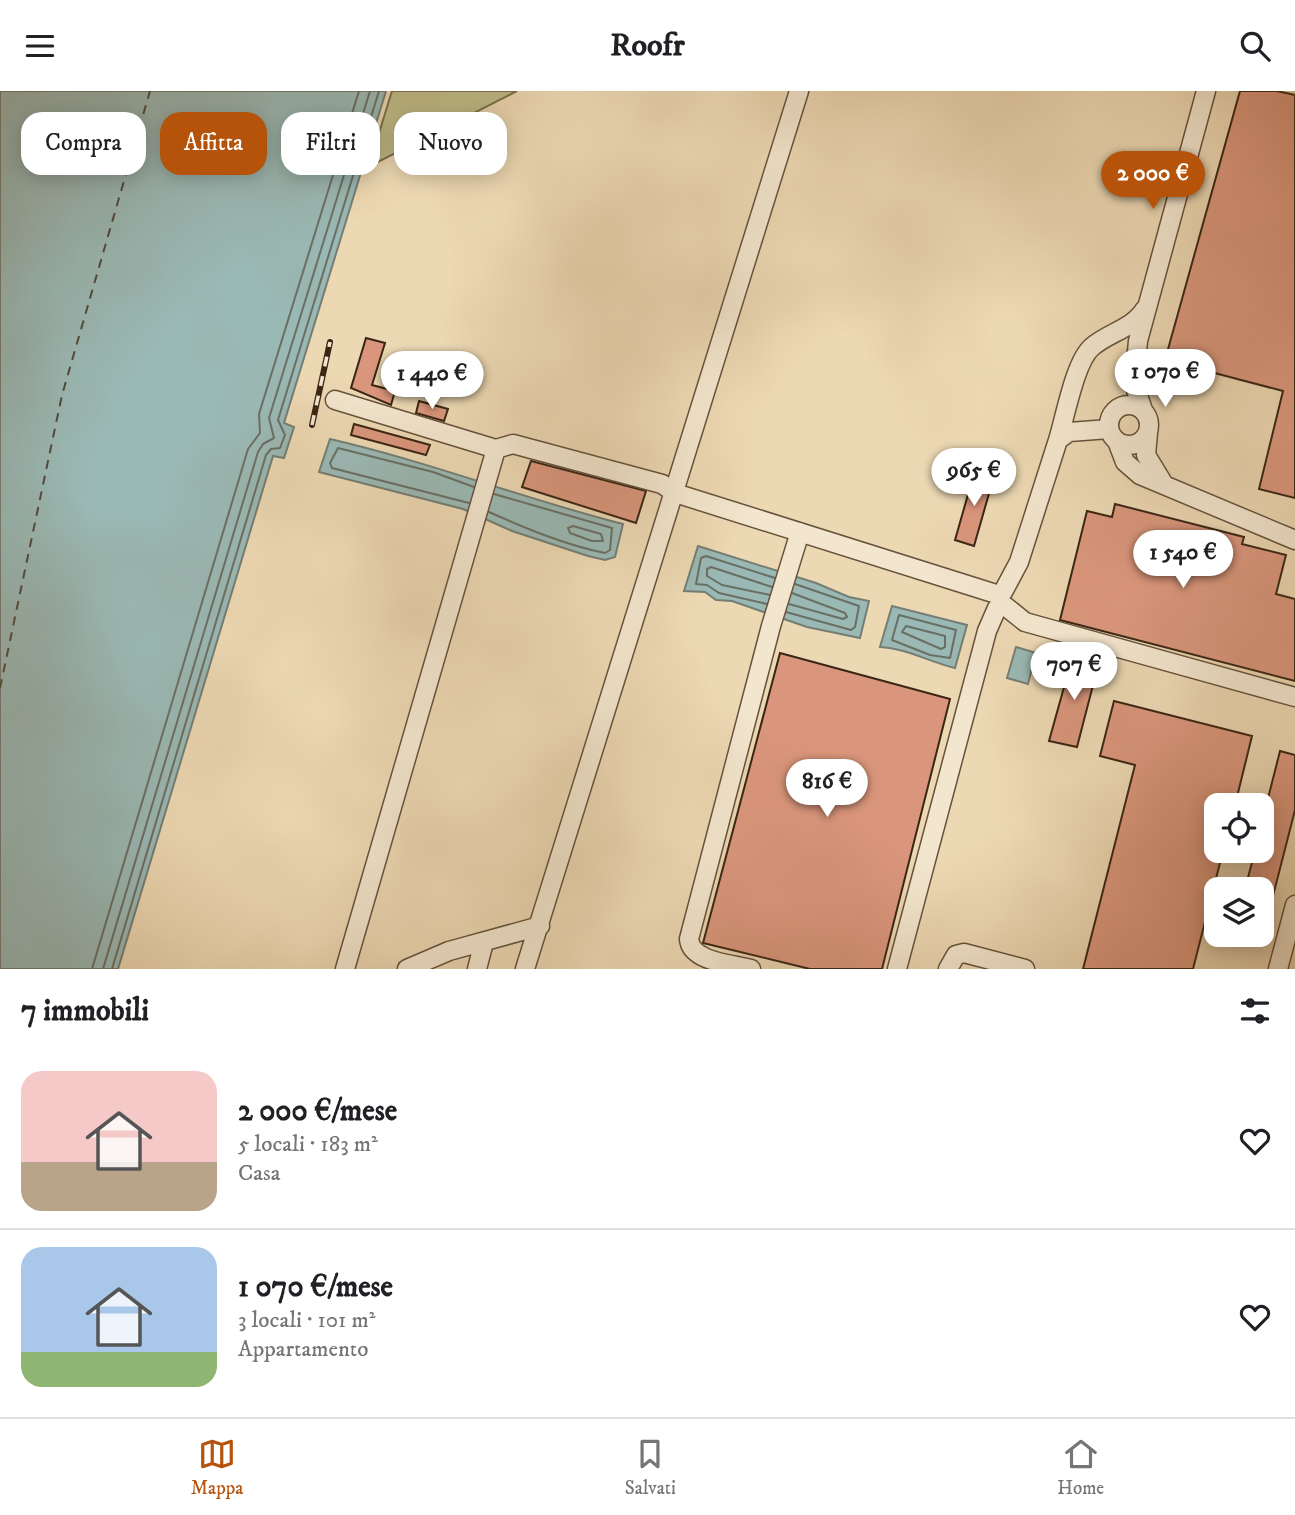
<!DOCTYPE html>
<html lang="it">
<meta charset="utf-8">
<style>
body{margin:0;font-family:"IM FELL DW Pica",serif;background:#f2f2f2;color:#202124;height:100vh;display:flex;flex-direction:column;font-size:26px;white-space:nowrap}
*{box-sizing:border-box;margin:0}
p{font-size:23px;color:#757577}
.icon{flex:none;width:38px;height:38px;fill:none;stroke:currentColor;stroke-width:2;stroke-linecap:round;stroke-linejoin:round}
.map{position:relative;height:878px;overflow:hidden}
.side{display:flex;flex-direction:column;background:#fff;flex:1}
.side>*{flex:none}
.top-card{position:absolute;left:21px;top:21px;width:700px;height:63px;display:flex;gap:14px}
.buttons{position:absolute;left:1204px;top:702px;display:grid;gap:14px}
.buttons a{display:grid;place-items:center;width:70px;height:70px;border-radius:14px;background:#fff;box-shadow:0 4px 18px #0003;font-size:35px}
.price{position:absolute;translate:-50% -60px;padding:0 16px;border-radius:24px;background:#fff;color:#222;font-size:23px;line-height:46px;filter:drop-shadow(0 2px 4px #0008)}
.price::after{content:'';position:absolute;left:50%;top:42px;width:21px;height:16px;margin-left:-10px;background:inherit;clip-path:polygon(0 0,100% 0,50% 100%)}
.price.selected{background:#b45309;color:#fff}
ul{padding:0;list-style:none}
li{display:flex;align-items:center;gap:21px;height:175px;padding:0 21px}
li+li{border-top:2px solid #e0e0e0}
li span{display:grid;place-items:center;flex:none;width:196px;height:140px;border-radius:21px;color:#555}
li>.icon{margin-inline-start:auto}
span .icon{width:84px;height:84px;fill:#fffc;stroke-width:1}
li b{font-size:30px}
h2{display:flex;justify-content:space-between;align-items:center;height:84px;padding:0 21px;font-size:30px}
.tag{padding:0 24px;border-radius:21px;background:#fff;box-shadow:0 4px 18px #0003;font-size:24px;line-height:63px}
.tag.selected{background:#b45309;color:#fff}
header{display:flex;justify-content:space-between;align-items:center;height:91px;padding:0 21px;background:#fff;font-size:32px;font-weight:800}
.dock{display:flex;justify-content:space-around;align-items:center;height:98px;border-top:2px solid #e0e0e0;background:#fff;font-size:19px;color:#757577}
.dock a{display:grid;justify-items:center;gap:4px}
.dock .selected{color:#b45309}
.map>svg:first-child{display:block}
</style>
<header><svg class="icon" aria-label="menu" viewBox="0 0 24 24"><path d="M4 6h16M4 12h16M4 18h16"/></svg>Roofr<svg class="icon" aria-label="search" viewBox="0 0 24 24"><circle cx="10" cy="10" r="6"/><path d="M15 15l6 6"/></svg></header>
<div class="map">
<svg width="1295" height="878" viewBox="0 0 1295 878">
<rect width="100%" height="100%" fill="#ecd8b3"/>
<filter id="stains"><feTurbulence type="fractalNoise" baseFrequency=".00286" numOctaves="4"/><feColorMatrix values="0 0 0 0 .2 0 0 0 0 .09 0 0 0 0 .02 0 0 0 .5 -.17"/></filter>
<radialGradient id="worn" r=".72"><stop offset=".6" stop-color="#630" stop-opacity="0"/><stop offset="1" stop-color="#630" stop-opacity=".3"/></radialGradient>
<path fill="#bfbc88" stroke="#7c714e" stroke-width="2" d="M392,0h125l-139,71 -7,-3z"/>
<path fill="#9ab8b4" stroke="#747e74" stroke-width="2" d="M0,0h386l-102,332 10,4 -10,31 -11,-2 -155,513h-118z
M330,348c100,23 194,60 293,85l-8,33 -10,3 -17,-4 -76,-25 -49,-22 -144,-37z
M698,455l118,37 33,14 20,4 -9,37 -53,-11 -75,-26 -16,-1 -11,-8 -21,-1z
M892,515l75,19 -12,43c-25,-6 -50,-20 -75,-21z
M1016,556l20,6 -8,31 -21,-6z"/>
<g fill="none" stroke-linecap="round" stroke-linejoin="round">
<path stroke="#6a6f64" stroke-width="2" d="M469,412l-137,-35 -2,-5 8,-15 95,24 41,15
M489,421c36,16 76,33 116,41l5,-3 2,-22 -118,-34
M573,435l28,8 2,7h-11l-22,-8 -2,-5z
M770,504l-48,-10 -15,-9v-7l4,-2 61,20
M767,513l-48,-11 -12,-8 -11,-1 5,-26 5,-2 69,22
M789,513l54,15 4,-2 -2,-4 -53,-20
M786,521l65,18 4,-3 4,-21 -64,-22
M899,524l57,15 -6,28 -20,-3 -38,-15z
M906,535l39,10v11l-4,2 -39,-17z
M92,878l156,-520 12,-16 -1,-19 100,-323
M103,878l155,-517 5,-8 11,-6 -5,-20 101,-327
M112,878l154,-514 5,-6 9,-1 5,-13 -7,-15 101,-329"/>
<path stroke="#524a3c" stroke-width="2" stroke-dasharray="9 7" stroke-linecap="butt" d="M0,597l62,-293 88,-304"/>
</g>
<path fill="#da967c" stroke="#3a2614" stroke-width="2" d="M1240,0h37l18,4v403l-36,-9 24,-98 -118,-31z
M366,247l19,5 -13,42 23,6 -4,14 -40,-17z
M419,310l29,8 -4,12 -28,-8z
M354,333l76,21 -4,10 -75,-20z
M531,370l115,30 -10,32 -114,-36z
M975,379l19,6 -20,70 -19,-6z
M1115,413l129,33 -2,7 44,11 -10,39 19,5v82l-235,-61 27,-109 25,6z
M780,562l170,46 -68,270h-72l-107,-26z
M1073,564l26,7 -22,85 -28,-6z
M1114,610l138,35 -17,69h-19v46h7l-30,118h-110l52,-204 -35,-9z
M1280,660l15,4v55l-30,117h-3v-38h-17l10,-38h7v-29z"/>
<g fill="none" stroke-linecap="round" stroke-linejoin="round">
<g stroke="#66523c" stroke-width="21">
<path id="minor" d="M335,309l161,49 17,-5 149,40 13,9 318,100
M1109 334a20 20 0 1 1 40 0a20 20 0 1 1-40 0Z
M1143,319l-9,-26 4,-43 68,-250
M1148,342l-2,22 17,28
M1058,349c7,-22 17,-79 34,-93 17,-15 41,-18 53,-38
M1117,350l8,21 15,13 155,65
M1003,501l16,-30 39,-122 11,-8 40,-3
M1005,515l20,16 270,75
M345,878l151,-520
M407,878l42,-18 91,-25
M477,878l7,-27
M525,878l274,-878
M751,878c-19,-5 -60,-7 -62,-30l82,-313 29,-94
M897,878l90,-338 10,-23
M948,878l8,-14 8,-2 61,16
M1278,878l17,-64"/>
</g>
<use href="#minor" stroke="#f3e6ce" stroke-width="18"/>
<g stroke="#3a2614" stroke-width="6">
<path id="rail" d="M312,334l18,-83"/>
</g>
<use href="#rail" stroke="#f3e6ce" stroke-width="3.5" stroke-dasharray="10" stroke-linecap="butt"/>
</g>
<rect width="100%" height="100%" filter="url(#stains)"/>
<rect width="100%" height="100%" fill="url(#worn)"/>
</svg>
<div class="buttons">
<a><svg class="icon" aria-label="locate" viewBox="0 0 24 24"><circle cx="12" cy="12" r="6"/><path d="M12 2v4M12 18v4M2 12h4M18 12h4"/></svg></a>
<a><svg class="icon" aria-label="layers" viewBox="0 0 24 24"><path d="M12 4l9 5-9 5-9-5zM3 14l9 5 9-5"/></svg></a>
</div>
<b class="price selected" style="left:1153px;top:120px">2 000 €</b>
<b class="price" style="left:1165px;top:318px">1 070 €</b>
<b class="price" style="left:432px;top:320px">1 440 €</b>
<b class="price" style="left:974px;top:417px">965 €</b>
<b class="price" style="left:1183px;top:499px">1 540 €</b>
<b class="price" style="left:1074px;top:611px">707 €</b>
<b class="price" style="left:827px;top:728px">816 €</b>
<div class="top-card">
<a class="tag">Compra</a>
<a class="tag selected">Affitta</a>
<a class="tag">Filtri</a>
<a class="tag">Nuovo</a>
</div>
</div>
<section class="side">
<h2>7 immobili<svg class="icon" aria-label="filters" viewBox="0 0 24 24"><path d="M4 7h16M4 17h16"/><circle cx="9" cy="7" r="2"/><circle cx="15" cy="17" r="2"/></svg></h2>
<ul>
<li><span style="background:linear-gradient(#f6c9c9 65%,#b9a48a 0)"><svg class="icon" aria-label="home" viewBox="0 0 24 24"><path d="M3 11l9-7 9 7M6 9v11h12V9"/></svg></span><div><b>2 000 €/mese</b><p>5 locali · 183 m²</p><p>Casa</p></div><svg class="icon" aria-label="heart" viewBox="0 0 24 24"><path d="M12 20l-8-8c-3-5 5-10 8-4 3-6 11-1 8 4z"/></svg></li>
<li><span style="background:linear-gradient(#a9c7e8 75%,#8fb573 0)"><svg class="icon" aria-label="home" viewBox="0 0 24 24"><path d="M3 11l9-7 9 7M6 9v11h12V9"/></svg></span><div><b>1 070 €/mese</b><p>3 locali · 101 m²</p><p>Appartamento</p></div><svg class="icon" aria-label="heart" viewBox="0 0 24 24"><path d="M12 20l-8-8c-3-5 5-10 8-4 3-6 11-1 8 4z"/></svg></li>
</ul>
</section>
<nav class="dock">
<a class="selected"><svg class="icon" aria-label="map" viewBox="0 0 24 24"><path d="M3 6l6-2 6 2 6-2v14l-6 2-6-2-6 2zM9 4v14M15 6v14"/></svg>Mappa</a>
<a><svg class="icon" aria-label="saved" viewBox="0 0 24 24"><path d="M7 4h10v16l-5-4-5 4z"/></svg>Salvati</a>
<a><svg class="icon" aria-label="home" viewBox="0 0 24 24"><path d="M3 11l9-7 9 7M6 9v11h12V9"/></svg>Home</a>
</nav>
